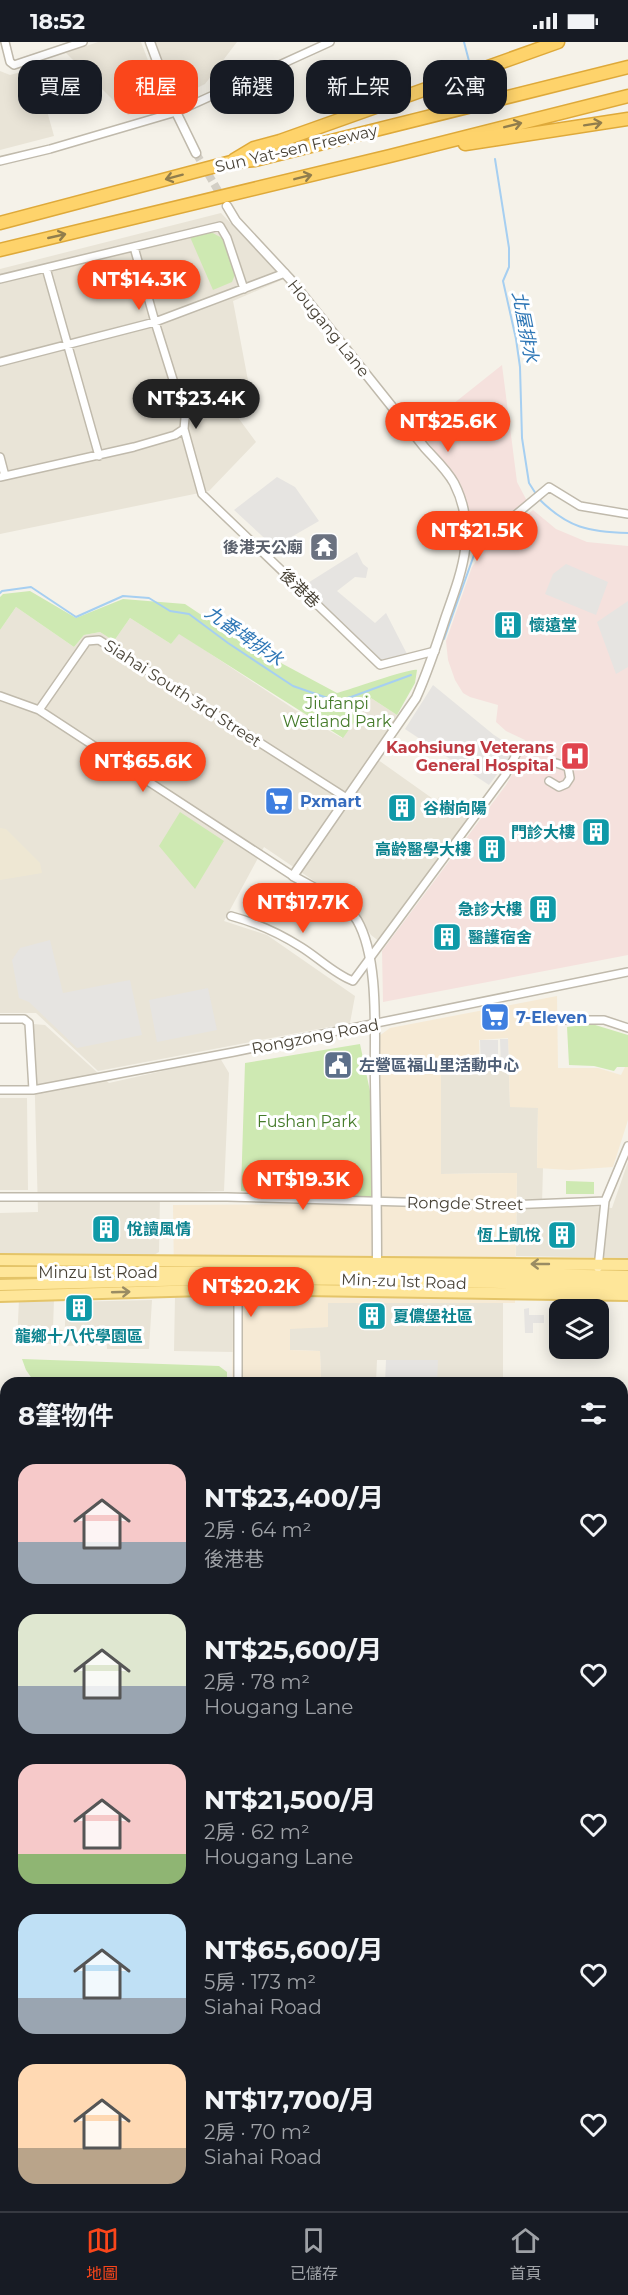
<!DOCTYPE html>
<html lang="zh-TW">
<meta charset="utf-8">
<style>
body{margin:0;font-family:Montserrat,"Noto Sans TC",sans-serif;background:#242831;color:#f1f3f6;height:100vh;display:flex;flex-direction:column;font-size:22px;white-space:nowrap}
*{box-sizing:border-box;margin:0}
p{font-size:20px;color:#9ea1a6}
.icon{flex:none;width:33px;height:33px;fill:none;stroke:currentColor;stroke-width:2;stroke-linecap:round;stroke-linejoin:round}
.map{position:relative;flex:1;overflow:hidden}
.sheet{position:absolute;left:0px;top:1335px;width:628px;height:834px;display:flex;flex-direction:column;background:#171b24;border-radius:18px 18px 0 0;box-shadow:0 3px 15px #0003}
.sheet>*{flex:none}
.hud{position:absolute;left:18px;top:18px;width:592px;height:54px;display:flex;gap:12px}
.buttons{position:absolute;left:549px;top:1257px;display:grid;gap:12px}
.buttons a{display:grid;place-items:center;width:60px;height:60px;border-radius:12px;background:#171b24;box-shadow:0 3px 15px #0003;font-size:30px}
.price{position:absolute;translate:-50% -51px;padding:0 14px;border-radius:21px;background:#fa461b;color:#fff;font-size:20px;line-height:39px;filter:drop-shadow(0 2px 3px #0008)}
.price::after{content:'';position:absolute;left:50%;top:36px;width:18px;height:14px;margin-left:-9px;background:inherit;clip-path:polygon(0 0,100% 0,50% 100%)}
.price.active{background:#222;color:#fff}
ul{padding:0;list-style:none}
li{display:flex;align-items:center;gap:18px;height:150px;padding:0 18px}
li span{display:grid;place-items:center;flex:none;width:168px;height:120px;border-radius:18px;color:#555}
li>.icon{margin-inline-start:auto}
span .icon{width:72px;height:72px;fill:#fffc;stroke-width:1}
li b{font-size:26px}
h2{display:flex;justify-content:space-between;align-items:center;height:72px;padding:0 18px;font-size:26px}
.chip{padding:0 21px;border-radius:18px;background:#171b24;box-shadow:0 3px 15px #0003;font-size:21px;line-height:54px}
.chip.active{background:#fa461b;color:#fff}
.status{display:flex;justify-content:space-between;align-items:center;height:42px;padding:0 30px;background:#171b24;direction:ltr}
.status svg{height:16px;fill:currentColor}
.tabs{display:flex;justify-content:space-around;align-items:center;height:84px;border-top:2px solid #363941;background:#171b24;font-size:16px;color:#9ea1a6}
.tabs a{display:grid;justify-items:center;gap:3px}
.tabs .active{color:#fa461b}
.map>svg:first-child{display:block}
</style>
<div class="status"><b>18:52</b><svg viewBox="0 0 49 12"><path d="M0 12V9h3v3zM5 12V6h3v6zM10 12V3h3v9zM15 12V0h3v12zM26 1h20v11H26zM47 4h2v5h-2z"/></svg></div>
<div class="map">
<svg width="628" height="2169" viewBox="0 0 628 2169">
<rect width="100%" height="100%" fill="#f5f2e9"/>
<path fill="#e9e4d7" d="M98,0h43l20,52 -4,9 -29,12 -62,-62z
M155,0h82l-32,42 -30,15z
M35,26l19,68 -54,14v-79l10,4z
M221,171l63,66 -51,22 20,106 -19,5 22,30 -47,49 -209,43v-265z
M16,565l58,40 10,-12 16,-3 14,9 16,-23 41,26 8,-11 133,88 30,17 29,-40 26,17 -23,42 62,44 3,-4 32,23 -91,122 -9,-7 -17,-27 -90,-61 -40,74 43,14 88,61 -5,27 -252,48 -62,-58h-36v-383z
M33,982l12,1 64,58 111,-25 9,15 -5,118 -64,2 -1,59 -7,4 -152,1v-44l38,-1z
M509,1028l1,37h28l-1,61h6l-1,36 70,4 16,-46v96l-112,-2 1,-83 -76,1 -1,-103z
M0,1056h27l1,92h-28z
M175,1254l60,1 -1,55 -60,-1z
M19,1257h35l-1,30 10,1v14h-46z
M152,1258l-3,49h-42l-1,-16h-9v12l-33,1 2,-44z
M328,1261h175v80h-66v-23h-60l-1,23h-55l-1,-32 -30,-1v-22l38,-1z
M6,1399v155l-6,-4v-148z
M0,1563l6,4v60l-3,-2 -3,4z
M0,2068l6,5v75l-5,7z
M623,2156l5,2v11h-51l3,-6h42z
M236,2163h74l8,6h-87z"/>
<path fill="#f6ead5" d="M557,954l1,72h40l23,7 4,-8h3v53l-15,47 -44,3 -32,-2 1,-60 -28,-1 -2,-69 -29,2 1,31h-39v103l76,-1 -2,130h-187v24l-38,2v21l30,1 1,32h-89l2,-108 -60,1 -1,-71 207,-1 -1,-168 11,-8z
M628,1978v52h-5v-51z"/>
<path fill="#eee7d3" d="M0,786l6,1 34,34 2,10 -42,7z
M622,1496l6,1v434h-6z
M4,1625l2,1v53l-6,-4v-44z"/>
<path fill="#f5e1dd" d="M502,323l15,117 10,19 -35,28 -20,11 -2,-25 -11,-31 -33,-45 17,-14 2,-12 8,-9z
M533,468l23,19 31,13 41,4v409l-245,47 -1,-51 124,-166 11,-19 6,-14 2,-12 -19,-9 -10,-9 2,-17 -28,-8 -7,-4 -8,-13 -7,-20 -2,-19 26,-74 11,-16z"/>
<path fill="#cee9b2" d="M211,190l11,6 14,34 -4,10 -19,8 -23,-53z
M30,549l46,27 47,-19 62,5 57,38 95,51c13,-3 73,-25 80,-23l-2,13 -18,32 -26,-17 -28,40 -164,-104 -8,10 -41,-26 -16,23 -14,-9 -16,3 -10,12 -58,-40 -16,23v-33l3,-3z
M180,770l44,29 -29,48 -36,-43z
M592,982l36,11v32h-11l-3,4 -20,-5 -25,-1 -2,-38z
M360,1002l10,47 3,106 -132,-6 4,-128z
M566,1139l28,1v12h-28z
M22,1317l197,7 8,6v11h-192l-9,-13z
M0,1952l6,4v94l-6,-4z
M399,2163h82l9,6h-94z"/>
<path fill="#e6e4e1" d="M277,435l18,10 24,34 -45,26 -40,-37z
M357,510l6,12 5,4 -2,10 -11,-1 -18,14 38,32 11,-10 21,41 -22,7 -5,-1 -77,-74z
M566,522l42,18 -12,33 -51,-21 8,-20z
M628,559v66l-12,7 -19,-52z
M433,643l61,50 22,14 -27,36 -84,-56z
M50,898l13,53 67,-13 12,55 -65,13 -48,-46 -10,-4 -7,-38 8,-12z
M208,946l9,42 -60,12 -8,-42z
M500,997h8l1,29h-8z
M480,998h18v28l-17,1z
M529,1266v7h15v8h-11v10h-8l-1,-24z
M386,1318h52l-1,23h-52z
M0,1349h6v45l-6,3z
M152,2163h63l-5,6h-51z"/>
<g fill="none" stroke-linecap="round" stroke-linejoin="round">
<path stroke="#a6cff1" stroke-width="2" d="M464,0l5,19
M495,117l14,89v19l-6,14 13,58 4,28 2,71 7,45 7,11
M539,457c29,29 50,33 89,34
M0,551l2,-2 29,-4 45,30 47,-21 26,2 21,13 19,3 39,29 65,43 43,15 15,-4 60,-22
M444,597l30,-84 65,-55"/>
<path stroke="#d3cfc5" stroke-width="8" stroke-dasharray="8 4" stroke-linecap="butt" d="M196,111l28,48"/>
<g stroke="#c0baac" stroke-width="10">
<path id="minor" d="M5,0l5,20 4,3 69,-23
M0,119l50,-12 126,-37 154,-70
M46,226l53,188
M0,237l220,-53 7,12 17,51
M0,320l155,-40 130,-49
M184,387l18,65 178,171 55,-14
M0,415l5,19
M0,435l134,-30 41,-12 9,-6 1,-11 -30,-96 -21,-75
M467,505l28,-15 54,-45 31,19 48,8
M0,654l39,14 254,166
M39,668l48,-69 12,-1 249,159
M549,739l10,6 7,-3 4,-6 -2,-11 -12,-4
M231,874c26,7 48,17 70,31 18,11 33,27 52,34l153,-207 13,-25
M0,977h24l5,4 4,67
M565,978h39l24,8
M0,1048h33l201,-38 394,-80
M0,1155h227l280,8 98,-4
M598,1226l7,-67 23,-55
M238,1341v-96
M622,1484l6,1
M0,1497l6,-9
M0,1555l6,4
M0,1782l6,4
M0,1843l6,-9
M0,1909l6,4
M0,1928l6,4
M0,2057l6,5
M622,2142l6,2
M133,2163l8,6
M336,2163l9,6
M357,2163l9,6
M0,2166l6,-8
M223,2169l5,-6
M524,2169l5,-6"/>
</g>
<g stroke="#c0baac" stroke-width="11">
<path id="tertiary" d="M150,0l26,70 20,41
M227,164l9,15 54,58 135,169c10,11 22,22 29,35 24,47 8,88 -8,133 -9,28 -18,55 -30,82l-123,178c17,10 54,27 64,44 23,40 17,115 18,161 1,63 2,125 2,188
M0,1688l6,4
M622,1953l6,1"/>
</g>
<g stroke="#e4c468" stroke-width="14">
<path id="primary" d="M0,1218l628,5
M0,1230l362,-2 266,6
M0,1243l238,-6 139,1 251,6
M0,1254l238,-7 390,6"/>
</g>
<g stroke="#dea93a" stroke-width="15">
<path id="motorway" d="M465,102l163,-25
M234,118l20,-12 26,-7 278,-99
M0,181l231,-61 24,-2 373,-93
M0,208l390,-94 238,-60"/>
</g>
<use href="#minor" stroke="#fff" stroke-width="7"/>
<use href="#tertiary" stroke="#fff" stroke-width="8"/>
<use href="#primary" stroke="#fee699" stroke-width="10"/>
<use href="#motorway" stroke="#fed36b" stroke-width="12"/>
</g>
<defs><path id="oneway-shaft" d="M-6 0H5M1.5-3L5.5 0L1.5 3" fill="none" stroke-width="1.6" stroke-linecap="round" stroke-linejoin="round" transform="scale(1.5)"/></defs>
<g stroke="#917d4c">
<use href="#oneway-shaft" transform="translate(593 82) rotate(-9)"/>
<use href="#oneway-shaft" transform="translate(513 83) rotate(-14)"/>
<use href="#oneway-shaft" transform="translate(174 135) rotate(165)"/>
<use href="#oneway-shaft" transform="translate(303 135) rotate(-14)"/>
<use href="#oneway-shaft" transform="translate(57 194) rotate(-13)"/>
</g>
<g stroke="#9a8c63">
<use href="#oneway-shaft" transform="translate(540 1222) rotate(180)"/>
<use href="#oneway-shaft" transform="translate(121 1250) rotate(-2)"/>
</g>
<defs>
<g id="temple-square" transform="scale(1.5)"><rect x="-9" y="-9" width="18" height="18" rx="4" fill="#6b7280" stroke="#fff"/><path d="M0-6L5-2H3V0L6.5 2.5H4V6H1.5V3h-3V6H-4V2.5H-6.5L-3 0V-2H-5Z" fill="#fff"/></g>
<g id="building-square" transform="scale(1.5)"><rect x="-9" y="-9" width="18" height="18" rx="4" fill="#0f9aa8" stroke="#fff"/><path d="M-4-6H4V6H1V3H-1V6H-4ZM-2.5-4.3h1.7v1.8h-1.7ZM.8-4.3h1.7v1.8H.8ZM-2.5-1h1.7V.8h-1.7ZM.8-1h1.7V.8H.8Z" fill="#fff"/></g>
<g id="hospital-square" transform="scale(1.5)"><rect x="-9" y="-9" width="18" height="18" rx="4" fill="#e0444e" stroke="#fff"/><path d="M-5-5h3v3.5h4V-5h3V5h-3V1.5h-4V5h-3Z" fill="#fff"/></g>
<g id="supermarket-square" transform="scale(1.5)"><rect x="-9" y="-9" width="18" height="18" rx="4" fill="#3f7fe0" stroke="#fff"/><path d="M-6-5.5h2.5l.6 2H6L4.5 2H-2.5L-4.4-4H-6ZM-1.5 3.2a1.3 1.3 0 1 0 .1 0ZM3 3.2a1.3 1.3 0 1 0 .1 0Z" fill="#fff"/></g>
<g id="civic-square" transform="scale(1.5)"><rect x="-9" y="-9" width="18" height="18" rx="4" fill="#5c6f8a" stroke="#fff"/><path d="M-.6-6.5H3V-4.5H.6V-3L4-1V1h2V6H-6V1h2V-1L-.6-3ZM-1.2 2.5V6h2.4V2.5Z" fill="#fff"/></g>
</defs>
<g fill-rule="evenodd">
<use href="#temple-square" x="324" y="505"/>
<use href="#building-square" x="508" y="583"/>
<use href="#hospital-square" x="575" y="714"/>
<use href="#supermarket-square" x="279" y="759"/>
<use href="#building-square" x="402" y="766"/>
<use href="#building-square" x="596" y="790"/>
<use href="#building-square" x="492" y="807"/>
<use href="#building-square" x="543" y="867"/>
<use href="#building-square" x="447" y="895"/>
<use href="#supermarket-square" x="495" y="975"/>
<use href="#civic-square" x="338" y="1023"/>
<use href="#building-square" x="106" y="1187"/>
<use href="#building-square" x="562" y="1193"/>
<use href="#building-square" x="79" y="1266"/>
<use href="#building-square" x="372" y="1274"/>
</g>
<g text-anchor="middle" stroke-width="6" stroke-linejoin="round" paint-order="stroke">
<g font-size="16" fill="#494337" stroke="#fff">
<text transform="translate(296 106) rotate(-13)" y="6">Sun Yat-sen Freeway</text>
<text transform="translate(329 286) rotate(51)" y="6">Hougang Lane</text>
<text transform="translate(300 546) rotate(44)" y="6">後港巷</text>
<text transform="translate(183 651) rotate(33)" y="6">Siahai South 3rd Street</text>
<text transform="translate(315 994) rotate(-11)" y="6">Rongzong Road</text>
<text transform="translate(465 1161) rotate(1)" y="6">Rongde Street</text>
<text x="98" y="1236">Minzu 1st Road</text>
<text transform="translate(404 1239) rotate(2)" y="6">Min-zu 1st Road</text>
</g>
<g font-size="16" font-weight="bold" fill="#5b616d" stroke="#fff" text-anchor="end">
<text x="303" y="511">後港天公廟</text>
</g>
<g font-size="16" font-weight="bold" fill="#0d838f" stroke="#fff" text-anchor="start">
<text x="529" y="589">懷遠堂</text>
<text x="423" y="772">谷樹向陽</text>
<text x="575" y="796" text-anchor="end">門診大樓</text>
<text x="471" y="813" text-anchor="end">高齡醫學大樓</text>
<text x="522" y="873" text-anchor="end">急診大樓</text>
<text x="468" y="901">醫護宿舍</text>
<text x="127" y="1193">悅讀風情</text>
<text x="541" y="1199" text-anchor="end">恆上凱悅</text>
<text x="393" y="1280">夏儂堡社區</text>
<text x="79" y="1300" text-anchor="middle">龍鄉十八代學園區</text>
</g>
<g font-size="16" fill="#457b2a" stroke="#fff">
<text x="337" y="667">Jiufanpi<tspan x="337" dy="18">Wetland Park</tspan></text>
<text x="307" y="1085">Fushan Park</text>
</g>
<g font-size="16" font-weight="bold" fill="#be3a42" stroke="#fff" text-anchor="end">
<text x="554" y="711">Kaohsiung Veterans<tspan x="554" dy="18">General Hospital</tspan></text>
</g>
<g font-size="16" font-weight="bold" fill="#366cbe" stroke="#fff" text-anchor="start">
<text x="300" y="765">Pxmart</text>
<text x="516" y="981">7-Eleven</text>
</g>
<g font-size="16" font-weight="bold" fill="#4e5e75" stroke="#fff" text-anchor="start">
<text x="359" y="1029">左營區福山里活動中心</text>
</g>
<g font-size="18" font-style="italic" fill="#2f77b6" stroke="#fff">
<text transform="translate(525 285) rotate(79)" y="6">北屋排水</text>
<text transform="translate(244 594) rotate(35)" y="6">九番埤排水</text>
</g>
</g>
</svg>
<div class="buttons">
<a><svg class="icon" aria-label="layers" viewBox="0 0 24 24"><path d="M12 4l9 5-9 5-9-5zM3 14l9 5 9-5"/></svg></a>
</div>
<b class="price" style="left:139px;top:269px">NT$14.3K</b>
<b class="price active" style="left:196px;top:388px">NT$23.4K</b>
<b class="price" style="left:448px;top:411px">NT$25.6K</b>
<b class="price" style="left:477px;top:520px">NT$21.5K</b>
<b class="price" style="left:143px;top:751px">NT$65.6K</b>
<b class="price" style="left:303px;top:892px">NT$17.7K</b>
<b class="price" style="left:303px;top:1169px">NT$19.3K</b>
<b class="price" style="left:251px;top:1276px">NT$20.2K</b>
<div class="hud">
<a class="chip">買屋</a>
<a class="chip active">租屋</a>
<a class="chip">篩選</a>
<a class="chip">新上架</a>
<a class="chip">公寓</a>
</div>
<section class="sheet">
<h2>8筆物件<svg class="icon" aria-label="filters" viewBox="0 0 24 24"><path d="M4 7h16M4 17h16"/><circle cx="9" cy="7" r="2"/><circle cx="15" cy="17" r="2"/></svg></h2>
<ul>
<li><span style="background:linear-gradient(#f6c9c9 65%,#9aa5b1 0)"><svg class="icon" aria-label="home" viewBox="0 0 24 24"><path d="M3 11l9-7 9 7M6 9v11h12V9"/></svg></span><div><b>NT$23,400/月</b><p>2房 · 64 m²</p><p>後港巷</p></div><svg class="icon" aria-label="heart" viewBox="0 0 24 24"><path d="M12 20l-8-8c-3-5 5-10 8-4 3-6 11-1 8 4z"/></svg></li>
<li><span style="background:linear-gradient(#dfe7d0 60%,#9aa5b1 0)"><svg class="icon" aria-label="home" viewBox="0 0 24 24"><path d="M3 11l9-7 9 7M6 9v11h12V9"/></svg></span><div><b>NT$25,600/月</b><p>2房 · 78 m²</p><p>Hougang Lane</p></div><svg class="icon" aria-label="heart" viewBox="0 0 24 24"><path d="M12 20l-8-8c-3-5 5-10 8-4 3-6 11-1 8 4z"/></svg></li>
<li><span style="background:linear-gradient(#f6c9c9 75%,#8fb573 0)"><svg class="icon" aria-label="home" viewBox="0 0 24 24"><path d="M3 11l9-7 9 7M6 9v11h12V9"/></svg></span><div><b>NT$21,500/月</b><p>2房 · 62 m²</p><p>Hougang Lane</p></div><svg class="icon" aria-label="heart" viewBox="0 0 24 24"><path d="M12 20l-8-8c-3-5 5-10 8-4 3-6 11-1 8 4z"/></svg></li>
<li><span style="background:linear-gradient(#bfe0f5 70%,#9aa5b1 0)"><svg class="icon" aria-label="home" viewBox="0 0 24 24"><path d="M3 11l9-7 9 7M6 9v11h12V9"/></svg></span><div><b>NT$65,600/月</b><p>5房 · 173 m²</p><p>Siahai Road</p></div><svg class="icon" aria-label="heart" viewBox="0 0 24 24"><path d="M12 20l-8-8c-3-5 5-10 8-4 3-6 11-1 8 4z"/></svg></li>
<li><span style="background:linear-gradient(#ffd9b3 70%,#b9a48a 0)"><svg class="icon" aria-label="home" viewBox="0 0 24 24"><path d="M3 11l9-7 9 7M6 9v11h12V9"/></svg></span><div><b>NT$17,700/月</b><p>2房 · 70 m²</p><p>Siahai Road</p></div><svg class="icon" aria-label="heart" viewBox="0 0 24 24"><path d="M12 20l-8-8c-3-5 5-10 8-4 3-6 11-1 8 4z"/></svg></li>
</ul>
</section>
</div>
<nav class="tabs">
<a class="active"><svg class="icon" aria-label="map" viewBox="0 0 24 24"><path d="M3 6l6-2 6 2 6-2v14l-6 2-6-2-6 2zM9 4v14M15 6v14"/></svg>地圖</a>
<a><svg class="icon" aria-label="saved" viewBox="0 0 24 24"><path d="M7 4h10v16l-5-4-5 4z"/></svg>已儲存</a>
<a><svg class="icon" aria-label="home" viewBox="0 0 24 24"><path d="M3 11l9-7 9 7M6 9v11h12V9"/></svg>首頁</a>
</nav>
